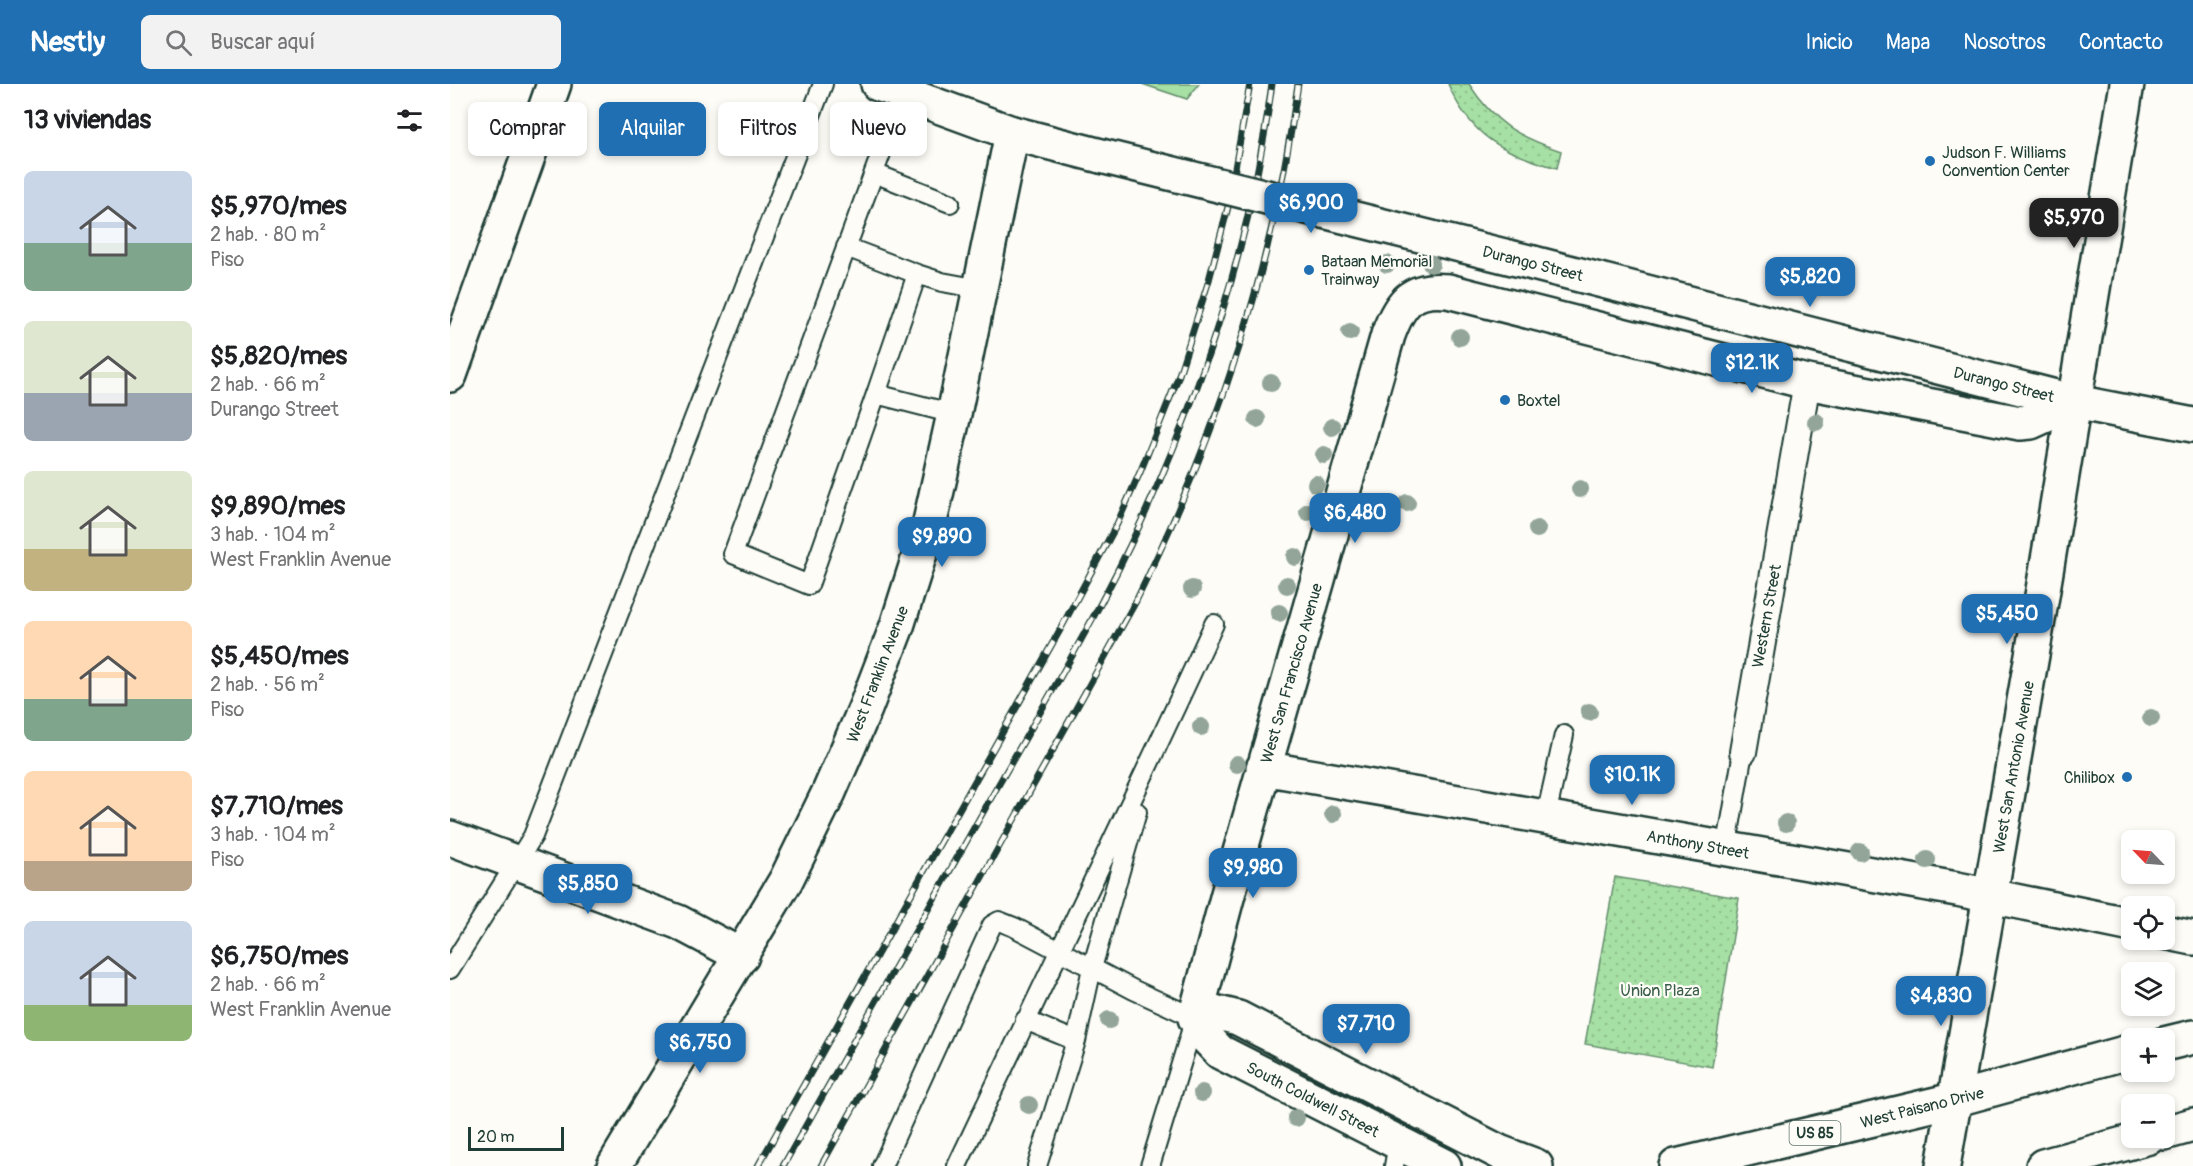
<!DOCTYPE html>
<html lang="es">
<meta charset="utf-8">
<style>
body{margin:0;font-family:Pangolin,sans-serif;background:#f2f2f2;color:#202124;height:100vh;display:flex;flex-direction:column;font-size:22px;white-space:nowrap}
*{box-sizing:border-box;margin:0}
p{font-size:20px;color:#757577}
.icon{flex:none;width:33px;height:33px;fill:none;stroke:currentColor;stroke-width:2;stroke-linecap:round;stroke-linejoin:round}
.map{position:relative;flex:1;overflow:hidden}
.details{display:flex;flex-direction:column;background:#fff;width:450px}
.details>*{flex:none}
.guide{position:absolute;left:18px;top:18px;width:570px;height:54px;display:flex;gap:12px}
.needle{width:39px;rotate:295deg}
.buttons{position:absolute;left:1671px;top:746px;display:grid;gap:12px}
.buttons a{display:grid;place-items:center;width:54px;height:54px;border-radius:9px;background:#fff;box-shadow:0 3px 9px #0003;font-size:30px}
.scale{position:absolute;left:18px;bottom:15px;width:96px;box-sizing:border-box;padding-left:6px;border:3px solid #1f3d34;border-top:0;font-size:16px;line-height:21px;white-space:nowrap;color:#1f3d34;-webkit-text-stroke:4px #fdfcf7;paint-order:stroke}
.price{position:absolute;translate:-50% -51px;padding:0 14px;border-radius:12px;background:#1f6fb2;color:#fff;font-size:20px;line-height:39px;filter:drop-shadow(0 2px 3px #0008)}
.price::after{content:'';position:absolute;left:50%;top:36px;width:18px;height:14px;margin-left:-9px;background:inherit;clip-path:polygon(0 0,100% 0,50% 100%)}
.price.on{background:#222;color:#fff}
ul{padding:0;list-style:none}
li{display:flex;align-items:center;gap:18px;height:150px;padding:0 24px}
li span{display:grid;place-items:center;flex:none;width:168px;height:120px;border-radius:9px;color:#555}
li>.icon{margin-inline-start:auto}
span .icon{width:72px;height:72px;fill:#fffc;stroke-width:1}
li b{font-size:26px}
h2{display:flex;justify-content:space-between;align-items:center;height:72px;padding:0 24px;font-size:26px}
.tag{padding:0 21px;border-radius:9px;background:#fff;box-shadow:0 3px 9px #0003;font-size:21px;line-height:54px}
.tag.on{background:#1f6fb2;color:#fff}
header{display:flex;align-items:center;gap:36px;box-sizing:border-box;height:84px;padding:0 30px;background:#1f6fb2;color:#fff}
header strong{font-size:28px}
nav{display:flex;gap:33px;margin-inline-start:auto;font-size:21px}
.search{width:420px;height:54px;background:#f2f2f2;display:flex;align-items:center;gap:15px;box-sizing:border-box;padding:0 21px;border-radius:9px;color:#757577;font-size:22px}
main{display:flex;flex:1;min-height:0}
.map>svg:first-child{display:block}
</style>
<header>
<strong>Nestly</strong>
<div class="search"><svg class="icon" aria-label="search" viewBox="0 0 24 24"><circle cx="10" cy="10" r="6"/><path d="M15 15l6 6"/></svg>Buscar aquí</div>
<nav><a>Inicio</a><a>Mapa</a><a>Nosotros</a><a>Contacto</a></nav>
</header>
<main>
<section class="details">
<h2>13 viviendas<svg class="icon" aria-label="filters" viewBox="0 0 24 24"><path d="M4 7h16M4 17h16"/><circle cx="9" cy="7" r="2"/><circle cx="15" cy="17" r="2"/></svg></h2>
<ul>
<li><span style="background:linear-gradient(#c9d6e8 60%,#7fa58c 0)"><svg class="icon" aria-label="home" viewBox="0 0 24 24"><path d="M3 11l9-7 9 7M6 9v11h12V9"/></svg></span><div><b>$5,970/mes</b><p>2 hab. · 80 m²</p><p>Piso</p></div></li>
<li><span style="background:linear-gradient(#dfe7d0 60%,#9aa5b1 0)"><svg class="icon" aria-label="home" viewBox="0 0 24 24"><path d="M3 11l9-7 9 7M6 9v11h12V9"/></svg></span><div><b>$5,820/mes</b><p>2 hab. · 66 m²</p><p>Durango Street</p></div></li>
<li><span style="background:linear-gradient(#dfe7d0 65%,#c2b280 0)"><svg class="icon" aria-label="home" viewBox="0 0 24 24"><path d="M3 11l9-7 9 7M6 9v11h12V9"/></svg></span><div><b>$9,890/mes</b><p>3 hab. · 104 m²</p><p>West Franklin Avenue</p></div></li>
<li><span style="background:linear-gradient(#ffd9b3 65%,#7fa58c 0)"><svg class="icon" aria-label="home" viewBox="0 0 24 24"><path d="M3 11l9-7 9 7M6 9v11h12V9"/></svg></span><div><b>$5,450/mes</b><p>2 hab. · 56 m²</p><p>Piso</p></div></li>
<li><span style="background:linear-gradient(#ffd9b3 75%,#b9a48a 0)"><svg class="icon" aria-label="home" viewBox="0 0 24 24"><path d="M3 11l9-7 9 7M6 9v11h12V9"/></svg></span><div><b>$7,710/mes</b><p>3 hab. · 104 m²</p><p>Piso</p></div></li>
<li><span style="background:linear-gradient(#c9d6e8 70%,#8fb573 0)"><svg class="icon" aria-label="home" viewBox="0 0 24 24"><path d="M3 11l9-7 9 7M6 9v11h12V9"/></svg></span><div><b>$6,750/mes</b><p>2 hab. · 66 m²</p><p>West Franklin Avenue</p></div></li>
</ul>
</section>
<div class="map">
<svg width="1743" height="1082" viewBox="0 0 1743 1082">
<defs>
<pattern id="grass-dots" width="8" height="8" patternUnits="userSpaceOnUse" patternTransform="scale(1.5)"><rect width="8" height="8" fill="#a7e0a4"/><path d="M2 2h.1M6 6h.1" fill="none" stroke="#8fc18e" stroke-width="1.8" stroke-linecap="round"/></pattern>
</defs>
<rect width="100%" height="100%" fill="#fdfcf7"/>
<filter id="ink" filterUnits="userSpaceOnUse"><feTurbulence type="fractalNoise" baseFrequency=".0167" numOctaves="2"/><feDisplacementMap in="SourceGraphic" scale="12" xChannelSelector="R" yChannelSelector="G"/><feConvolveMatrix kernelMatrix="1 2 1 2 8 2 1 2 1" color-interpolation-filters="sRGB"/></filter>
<g filter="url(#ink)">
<path fill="url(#grass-dots)" stroke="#638e6c" stroke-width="1.5" d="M998,0h21c26,40 48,52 92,67l-4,17c-53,-15 -86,-30 -109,-84z
M1165,793l124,21 -27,169 -127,-23z"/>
<path fill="#a7e0a4" stroke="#638e6c" stroke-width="1.5" d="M692,0h57l-12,15z"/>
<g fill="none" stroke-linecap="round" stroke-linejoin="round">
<g stroke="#1f3d34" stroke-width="22">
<path id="service" d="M453,10l-170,460 76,31 67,-191 78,20
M424,89l76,30
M396,163l71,27 -41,120
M467,190l25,8 38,7
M1096,732l18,-81
M1276,766l17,-98
M0,885l83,-133 290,-752
M575,936l51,21
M432,1082l110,-241 7,-4 15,6 120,63 61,28 -45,148
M507,1082c85,-181 174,-360 257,-542
M587,1082l39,-125 16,-73 45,-156
M944,1082l4,-23"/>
</g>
<g stroke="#1f3d34" stroke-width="30">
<path id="pedestrian" d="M1293,668l64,-370"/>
</g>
<g stroke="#1f3d34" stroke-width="38">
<path id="minor" d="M428,0l134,49
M0,291l104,-291
M813,684l694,121 175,36
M0,754l228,84 64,34
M1714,848l29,6
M745,934l33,-124 160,-559c12,-33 24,-48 60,-44l359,91 213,41 11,-1 44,-20
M745,934l15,-7 28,7 261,134 37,14
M745,934l7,15 18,19 224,114"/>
</g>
<g stroke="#1f3d34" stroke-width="38">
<path id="tertiary" d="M1083,179l542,139 118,23
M164,1082l172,-286 43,-88 36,-83 32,-83 33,-104 24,-108 58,-281 89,23
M1493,1082l93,-534 91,-548"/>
</g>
<g stroke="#1f3d34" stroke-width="38">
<path id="primary" d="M1714,960l29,-7
M1714,1049l29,-8
M1226,1082l277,-66 179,-49
M1593,1082l106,-29"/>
</g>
<use href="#service" stroke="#fdfcf7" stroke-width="18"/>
<use href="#pedestrian" stroke="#fdfcf7" stroke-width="26"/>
<use href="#minor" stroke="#fdfcf7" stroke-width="33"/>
<use href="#tertiary" stroke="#fdfcf7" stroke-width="33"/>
<use href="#primary" stroke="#fdfcf7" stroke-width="33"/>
<g stroke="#1f3d34" stroke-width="7">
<path id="rail" d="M308,1082l302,-536 57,-106 24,-54 37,-92 31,-98 19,-73 22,-123
M333,1082c68,-120 136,-241 204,-361 53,-94 110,-187 155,-285 64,-138 110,-285 130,-436
M371,1082l315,-565c82,-167 137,-332 162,-517"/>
</g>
<use href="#rail" stroke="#fdfcf7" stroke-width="4.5" stroke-dasharray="14" stroke-linecap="butt"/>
<g stroke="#1f3d34" stroke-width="38" stroke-linecap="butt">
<path id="tertiary-bridge" d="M651,72l432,107"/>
</g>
<use href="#tertiary-bridge" stroke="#fdfcf7" stroke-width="33"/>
</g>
<g fill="#92a598">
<circle cx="937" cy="180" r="9"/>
<circle cx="981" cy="180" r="9"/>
<circle cx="900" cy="248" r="9"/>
<circle cx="1010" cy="253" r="9"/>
<circle cx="821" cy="299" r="9"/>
<circle cx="807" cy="335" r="9"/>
<circle cx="1366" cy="338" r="9"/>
<circle cx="882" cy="343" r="9"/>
<circle cx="874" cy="371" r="9"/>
<circle cx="866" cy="400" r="9"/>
<circle cx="1130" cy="405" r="9"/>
<circle cx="957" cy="419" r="9"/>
<circle cx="858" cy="428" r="9"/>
<circle cx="1087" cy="445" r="9"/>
<circle cx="845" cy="473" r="9"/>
<circle cx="837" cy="501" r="9"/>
<circle cx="742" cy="505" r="9"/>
<circle cx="829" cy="529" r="9"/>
<circle cx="1139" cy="628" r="9"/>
<circle cx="1701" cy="634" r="9"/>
<circle cx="751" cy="643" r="9"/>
<circle cx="787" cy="680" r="9"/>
<circle cx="883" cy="730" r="9"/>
<circle cx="1336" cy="739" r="9"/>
<circle cx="1410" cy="768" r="9"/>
<circle cx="1477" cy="776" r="9"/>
<circle cx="659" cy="936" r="9"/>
<circle cx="752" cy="1009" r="9"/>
<circle cx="579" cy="1021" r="9"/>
<circle cx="846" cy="1034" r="9"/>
</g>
</g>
<g fill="#1f6fb2" stroke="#fdfcf7" stroke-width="2">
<circle cx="1480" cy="77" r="6"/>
<circle cx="859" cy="186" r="6"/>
<circle cx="1055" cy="316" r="6"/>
<circle cx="1677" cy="693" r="6"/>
</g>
<g text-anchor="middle" stroke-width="4.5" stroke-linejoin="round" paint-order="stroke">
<rect fill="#fdfcf7" stroke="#62766e" stroke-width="1.5" x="1339.5" y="1037" width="51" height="24" rx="4.5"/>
<g font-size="15" font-weight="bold" fill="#1f3d34">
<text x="1365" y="1054">US 85</text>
</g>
<g font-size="16" fill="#1f3d34" stroke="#fdfcf7" text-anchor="start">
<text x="1492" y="74">Judson F. Williams<tspan x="1492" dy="18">Convention Center</tspan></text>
<text x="871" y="183">Bataan Memorial<tspan x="871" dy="18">Trainway</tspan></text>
<text x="1067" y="322">Boxtel</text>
<text x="1665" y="699" text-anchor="end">Chilibox</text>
</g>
<g font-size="16" fill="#1f3d34" stroke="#fdfcf7">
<text transform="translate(1083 179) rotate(14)" y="6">Durango Street</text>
<text transform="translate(1554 300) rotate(14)" y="6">Durango Street</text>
<text transform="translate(1316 532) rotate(-80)" y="6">Western Street</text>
<text transform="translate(841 589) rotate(-74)" y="6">West San Francisco Avenue</text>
<text transform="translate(427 590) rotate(-69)" y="6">West Franklin Avenue</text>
<text transform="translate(1563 683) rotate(-80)" y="6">West San Antonio Avenue</text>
<text transform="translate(1248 760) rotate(10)" y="6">Anthony Street</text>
<text transform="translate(863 1015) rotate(27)" y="6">South Coldwell Street</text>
<text transform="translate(1472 1023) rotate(-14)" y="6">West Paisano Drive</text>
</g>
<g font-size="16" fill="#3a5e4a" stroke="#fdfcf7">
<text x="1210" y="912">Union Plaza</text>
</g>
</g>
</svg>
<div class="buttons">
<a><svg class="needle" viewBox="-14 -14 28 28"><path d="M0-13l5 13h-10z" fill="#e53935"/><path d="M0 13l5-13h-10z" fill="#757577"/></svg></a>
<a><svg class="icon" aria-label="locate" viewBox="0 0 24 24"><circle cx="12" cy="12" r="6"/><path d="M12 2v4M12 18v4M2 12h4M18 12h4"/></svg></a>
<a><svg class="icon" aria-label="layers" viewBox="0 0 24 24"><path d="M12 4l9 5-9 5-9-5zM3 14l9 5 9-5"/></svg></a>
<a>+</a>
<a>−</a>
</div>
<div class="scale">20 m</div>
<b class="price" style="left:861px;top:150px">$6,900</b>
<b class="price on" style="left:1624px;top:165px">$5,970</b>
<b class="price" style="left:1360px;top:224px">$5,820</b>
<b class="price" style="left:1302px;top:310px">$12.1K</b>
<b class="price" style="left:905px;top:460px">$6,480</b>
<b class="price" style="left:492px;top:484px">$9,890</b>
<b class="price" style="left:1557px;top:561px">$5,450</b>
<b class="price" style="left:1182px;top:722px">$10.1K</b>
<b class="price" style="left:803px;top:815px">$9,980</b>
<b class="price" style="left:138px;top:831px">$5,850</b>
<b class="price" style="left:1491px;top:943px">$4,830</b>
<b class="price" style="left:916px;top:971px">$7,710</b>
<b class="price" style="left:250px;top:990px">$6,750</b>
<div class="guide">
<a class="tag">Comprar</a>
<a class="tag on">Alquilar</a>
<a class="tag">Filtros</a>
<a class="tag">Nuevo</a>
</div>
</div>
</main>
